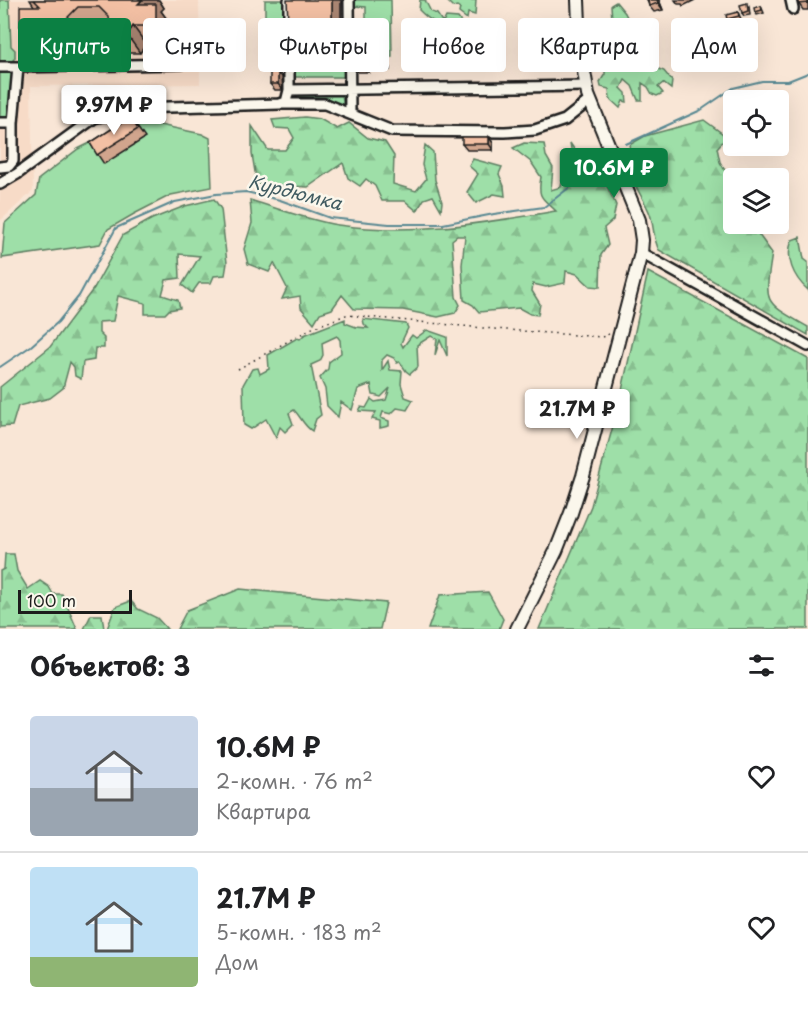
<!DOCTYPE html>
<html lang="ru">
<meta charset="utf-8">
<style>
body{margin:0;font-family:"Playpen Sans",sans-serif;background:#f2f2f2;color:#202124;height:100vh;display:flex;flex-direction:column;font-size:22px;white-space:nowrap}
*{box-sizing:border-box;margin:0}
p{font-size:20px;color:#757577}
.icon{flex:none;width:33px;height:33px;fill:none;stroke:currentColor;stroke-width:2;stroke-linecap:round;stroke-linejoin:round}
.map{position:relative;height:629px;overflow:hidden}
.side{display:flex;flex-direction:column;background:#fff;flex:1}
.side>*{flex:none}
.top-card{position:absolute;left:18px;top:18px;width:772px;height:54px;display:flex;gap:12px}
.fabs{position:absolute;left:723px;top:90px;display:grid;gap:12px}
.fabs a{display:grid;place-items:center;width:66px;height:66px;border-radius:6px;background:#fff;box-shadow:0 6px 24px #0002;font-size:30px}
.scale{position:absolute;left:18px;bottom:15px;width:114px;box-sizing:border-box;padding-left:6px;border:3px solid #1c1c1c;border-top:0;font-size:16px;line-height:21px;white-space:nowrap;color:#1c1c1c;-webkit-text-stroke:4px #fbf7ec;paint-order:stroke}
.price{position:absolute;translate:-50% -51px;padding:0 14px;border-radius:6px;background:#fff;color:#222;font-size:20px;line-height:39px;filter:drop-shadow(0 2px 3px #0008)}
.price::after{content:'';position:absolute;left:50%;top:36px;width:18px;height:14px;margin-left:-9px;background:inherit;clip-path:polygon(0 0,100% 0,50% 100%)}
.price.on{background:#0b8043;color:#fff}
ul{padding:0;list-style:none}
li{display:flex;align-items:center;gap:18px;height:150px;padding:0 30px}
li+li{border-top:2px solid #e0e0e0}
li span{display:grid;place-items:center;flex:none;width:168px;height:120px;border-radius:6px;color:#555}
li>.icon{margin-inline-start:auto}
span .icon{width:72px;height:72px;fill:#fffc;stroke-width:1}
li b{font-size:26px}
h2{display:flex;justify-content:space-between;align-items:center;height:72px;padding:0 30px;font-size:26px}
.pill{padding:0 21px;border-radius:6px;background:#fff;box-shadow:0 6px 24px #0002;font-size:21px;line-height:54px}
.pill.on{background:#0b8043;color:#fff}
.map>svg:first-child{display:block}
</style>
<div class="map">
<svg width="808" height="629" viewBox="0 0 808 629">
<defs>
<pattern id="forest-firs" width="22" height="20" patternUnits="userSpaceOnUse" patternTransform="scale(1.5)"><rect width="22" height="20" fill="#9edfa8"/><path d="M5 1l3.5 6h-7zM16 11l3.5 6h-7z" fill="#88bf90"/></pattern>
</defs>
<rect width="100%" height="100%" fill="#f9e6d6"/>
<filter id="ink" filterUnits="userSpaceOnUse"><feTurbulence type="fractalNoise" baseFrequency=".0167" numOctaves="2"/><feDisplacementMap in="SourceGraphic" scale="12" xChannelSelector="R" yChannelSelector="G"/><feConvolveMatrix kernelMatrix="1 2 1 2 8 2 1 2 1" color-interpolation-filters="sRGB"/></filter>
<g filter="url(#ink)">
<path fill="#f7dbc7" d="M1,0h198l1,84 -169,2 2,105 -33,30v-123l2,-22 3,-4z"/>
<path fill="#9edfa8" stroke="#5d7e62" stroke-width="1.5" d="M0,0h9l2,46 4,4v8l-3,3h-12z
M265,0h21v58l-21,1z
M352,0h39l1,57h-36l10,-11v-39l-12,-1z
M420,0h5l6,12 6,2 6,9 3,-6 12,1 7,10 1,8 -5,-3 -4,3 -7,-3 -2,-7c-12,-1 -20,-7 -29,-16z
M446,0h30l-1,15 -7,-2 -1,6 -8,-6 1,-5 -3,-2 -4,1z
M477,25l13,16 3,-1 3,-5c5,4 7,11 6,18l-5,1 -5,-7h-7l-3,5h-4l-4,-4 -1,-20z
M30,42l22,20h-22z
M409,42h6l17,6 3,6 10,-1v5c-11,0 -30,-6 -38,-13z
M296,47h46l4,4 -1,26h-51l-2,-1v-25z
M0,73h12l1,3 -3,40 -3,3 -7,1z
M299,94h43l2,16 -45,-9z
M136,120l66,14 8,4 2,49 -41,8 -37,19 -26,15 -8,15 -98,14 3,-35 31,-28 3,-16 39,-30z
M800,237l4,22 4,3v28c-15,-13 -23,-32 -16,-50z
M345,319v4l11,4 12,1 -4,-4 -1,-5 43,5 2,4 -7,15 2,4 9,-12 4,3 11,-8 20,7v19l-7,-16 -5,15 2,-16 -6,-3 -14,9 1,22 -8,7 -4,-3 -6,-9 -3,1 -3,-5 -7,-3 -5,5v10l6,-9 2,9 12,1 -1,13 4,13 8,3 -6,10 -10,-2 -6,6 -8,-2 -2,6 8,3v5l-9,2v-7l-8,-2 4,-7 -17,-1 2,-4 5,1 5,-9 4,3 11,-2 4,-12 -9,9 -8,-2 -2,-11 -13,5 -6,21 -11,-8 -3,15 -11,-11 -2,-17 -5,-11 8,-9 1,-7 12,-9 -1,-13 -3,-4 -15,7 1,12 -3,6 -9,4 10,50 -5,4 -4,12c-9,-6 -11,-14 -18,-21l-5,3 4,11 -8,8 -5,-5 -4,11 -10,-19 -15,10 -7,-4 -1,-40 9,-16 6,-1 2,6 9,-5 -1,-14 29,-17 3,1 4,-4z"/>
<path fill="url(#forest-firs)" stroke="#5d7e62" stroke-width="1.5" d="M616,2l9,11 4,8 4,3 7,16 13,11 1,16 10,4 8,10 -1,8 -8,-6 -5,4 5,6 -6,3 -5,-2 -4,-7 -6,-4v17h-4l-6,-14 -7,-6 -4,8 5,5 1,9 -4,-1 -3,7 -10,-9 -1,-10 -8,-2 -1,-5 5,-8v-16l14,-22 -7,-16 -1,-15z
M305,117l15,2 17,10 12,-6 19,15 17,4 9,14 -1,28 23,7 10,-12 -4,-14 3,-20 8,7 2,28 7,22 -1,8 -8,-14 -9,3 -7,12 -12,-10h-23l-7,-15 -9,-7 -6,7 -12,-8 -5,-15 -35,24 -51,-3 -5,-30v-28l16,24h17l9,-12 -5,-9 -14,-1 -3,-8z
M704,120l19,14 2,5 -8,9 3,14 13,22 1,40h22v7l16,22c-8,52 -9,48 36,74v8l-149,-85c-6,-11 -5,-24 -9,-36 -5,-15 -26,-42 -24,-57 0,-4 3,-9 5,-13l14,-8z
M524,143l20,1 2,12 7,12 -2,22 10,-3 3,-14 9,-12 -3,-18 12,18 18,11 16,33 -3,15 -9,8 4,17 -7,10 -1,32 -10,-1 -13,-12 -11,-3 -1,12 -19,4 -13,-3 -1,7 8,13 -2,11 -8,-1 -11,-6 -40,4 -6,-7 -9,-5 -2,-35 3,-29h-8l-5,4 4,57 4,8 -5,8 -17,4 -35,-7 -49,-1 -12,-14 -10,14 -12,4 -6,10 -13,-15 -1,-12 -18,3 5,-11 -13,-25 -5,9 -21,-8 -4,-15 8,-26 -2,-23c29,9 58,20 88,25 74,11 146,-2 218,-14 -13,-13 -19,-12 -15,-34l-10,-15 -18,-14z
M473,159l29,8 -3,7 5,12 1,10 -11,-2 -18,9 -9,-11 11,-18 -9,-8z
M214,199l7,10 6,54 -2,12 -11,1 -3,7h-12l-7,10 -10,-8 18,-29 -21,-2 1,24 -14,2 -4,15 16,5 2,8 -11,2 -4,4h-20v-11l-27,-7 -5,25 -14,1v11l5,5v10h-9l-1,12 -11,2 -2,17 -6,-3 -1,-9 -4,-5 -7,26 -13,10 -32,8 -6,20 -12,1v-40l50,-40 44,-59 29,-53 29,-16 33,-13z
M648,272l160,87v270h-269l52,-123 28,-102z
M5,554h9l3,17 11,18 12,-8 9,6 4,7h9l15,35h-77v-58l4,-2z
M240,589l146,14 -6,26h-203l10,-19z
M488,592l15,27 -4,10h-71l12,-34z
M131,601l7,8 19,9 10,11h-60l8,-22z
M91,615h11l2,14h-20z"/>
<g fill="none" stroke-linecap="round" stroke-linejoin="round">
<path stroke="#598892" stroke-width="2" d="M626,144l75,-34 32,-22 29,-7h26l20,-8
M0,367l31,-21 27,-24 21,-26 37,-68 59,-26 41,-8 30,-2 34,8 50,18 59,6h54l51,-10 50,-7 60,-46"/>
<g stroke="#1c1c1c" stroke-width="14">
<path id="minor" d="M349,0l1,114
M791,0l2,9
M289,44h60
M0,67h18
M289,90l298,-4
M283,104h42l67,27 113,1 30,-2 30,-10 25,-20
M0,123h13l5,-56 164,-3
M0,167l9,-1 4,-5v-38
M0,184l17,-10 77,-56 39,-10 147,-4 6,-2 3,-12v-90
M641,253l167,93"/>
</g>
<g stroke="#1c1c1c" stroke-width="16">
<path id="major" d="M517,629l39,-78 15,-38 12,-37 58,-223 1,-13 -3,-20 -51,-125 -8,-47 -2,-48"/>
</g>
<path stroke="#1c1c1c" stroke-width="1.5" stroke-dasharray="1.5 4.5" stroke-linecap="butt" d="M238,369l72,-40 36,-14 148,14 108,8 7,-3"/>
<use href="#minor" stroke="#fbf7ec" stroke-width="9"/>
<use href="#major" stroke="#fbf7ec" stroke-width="12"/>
</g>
<path fill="#d1a58d" stroke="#1c1c1c" stroke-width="1.5" d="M30,0h129l5,8 -3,3 8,11v22h-23l-6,9h-12l-19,-28h-18l-12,11v9l-5,7h-12l-6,-8h-23l-13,-18 14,-20z
M341,0v33l-45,1 -8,-13z
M647,0h12l4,10 -9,2 -5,-6z
M675,0h20l-12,6 -1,-2h-4z
M808,0v10h-5l-4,-6z
M749,6l1,9 -6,1 -2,-3z
M761,6l3,7 -7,2 -2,-3z
M738,12l3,7 -12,3 -2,-3z
M364,54l5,6v12h-11l-4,-6z
M282,77l1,13h-8l-5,-6z
M130,117l15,21 -41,26 -14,-21z
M489,137l4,6v7h-26l-5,-6z"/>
<path fill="#aa8673" stroke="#1c1c1c" stroke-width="1.5" d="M142,0h17l5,8 -3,3 8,11v22l-13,-18 -18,-22z
M332,0h9v33l-9,-12z
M657,0h2l4,10 -5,-7z
M67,18l12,18v9l-5,7 -12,-18z
M133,26l13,18 -6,9 -13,-18z
M364,54l5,6v12l-5,-6z
M388,56l2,4v9l-2,-3z
M278,71l4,6 1,13 -5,-6z
M489,137l4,6v7l-4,-6z"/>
<path fill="#f3c0a4" stroke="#1c1c1c" stroke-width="1.5" d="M34,0h108l-4,4h18v22h-23l-6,9h-11l-6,-9 -1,-9 -10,-10h-21l-11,11 -1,9 -4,7h-13l-4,-8h-25v-20h20z
M287,0h45v21h-44z
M648,0h9l1,3 -9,3z
M798,0h10v3l-9,1z
M747,3l1,8 -6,2 -2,-8z
M761,6l1,4 -7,2 -1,-4z
M738,12l1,4 -12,3 -1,-4z
M354,54h10v12h-10z
M385,56h3v10h-3z
M270,71h8v13h-8z
M130,117l8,12 -41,26 -7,-12z
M462,137h27v7h-27z"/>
</g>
<g text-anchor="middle" stroke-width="5" stroke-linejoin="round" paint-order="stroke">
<g font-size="18" font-style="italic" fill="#405b61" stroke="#fbf7ec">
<text transform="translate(295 193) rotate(14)" y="6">Курдюмка</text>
</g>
</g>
</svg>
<div class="fabs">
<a><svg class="icon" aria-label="locate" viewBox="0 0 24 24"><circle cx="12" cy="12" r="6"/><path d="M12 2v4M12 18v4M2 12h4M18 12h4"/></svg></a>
<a><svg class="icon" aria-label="layers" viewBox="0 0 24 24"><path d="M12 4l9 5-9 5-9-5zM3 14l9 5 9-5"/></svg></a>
</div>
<div class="scale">100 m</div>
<b class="price" style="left:114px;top:136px">9.97M ₽</b>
<b class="price on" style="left:614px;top:199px">10.6M ₽</b>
<b class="price" style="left:577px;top:440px">21.7M ₽</b>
<div class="top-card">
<a class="pill on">Купить</a>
<a class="pill">Снять</a>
<a class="pill">Фильтры</a>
<a class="pill">Новое</a>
<a class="pill">Квартира</a>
<a class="pill">Дом</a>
</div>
</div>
<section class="side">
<h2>Объектов: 3<svg class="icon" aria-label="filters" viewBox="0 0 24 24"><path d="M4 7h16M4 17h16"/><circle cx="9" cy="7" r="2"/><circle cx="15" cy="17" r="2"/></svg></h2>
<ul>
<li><span style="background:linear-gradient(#c9d6e8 60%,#9aa5b1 0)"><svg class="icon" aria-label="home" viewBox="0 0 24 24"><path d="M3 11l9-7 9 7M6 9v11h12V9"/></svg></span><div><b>10.6M ₽</b><p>2-комн. · 76 m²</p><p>Квартира</p></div><svg class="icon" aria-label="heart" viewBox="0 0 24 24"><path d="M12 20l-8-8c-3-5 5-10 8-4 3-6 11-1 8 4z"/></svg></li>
<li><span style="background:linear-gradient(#bfe0f5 75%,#8fb573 0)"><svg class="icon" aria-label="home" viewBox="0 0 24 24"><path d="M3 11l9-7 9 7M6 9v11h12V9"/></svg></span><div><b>21.7M ₽</b><p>5-комн. · 183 m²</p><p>Дом</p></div><svg class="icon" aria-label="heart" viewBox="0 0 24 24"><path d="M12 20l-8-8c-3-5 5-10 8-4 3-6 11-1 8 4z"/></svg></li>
</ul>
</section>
